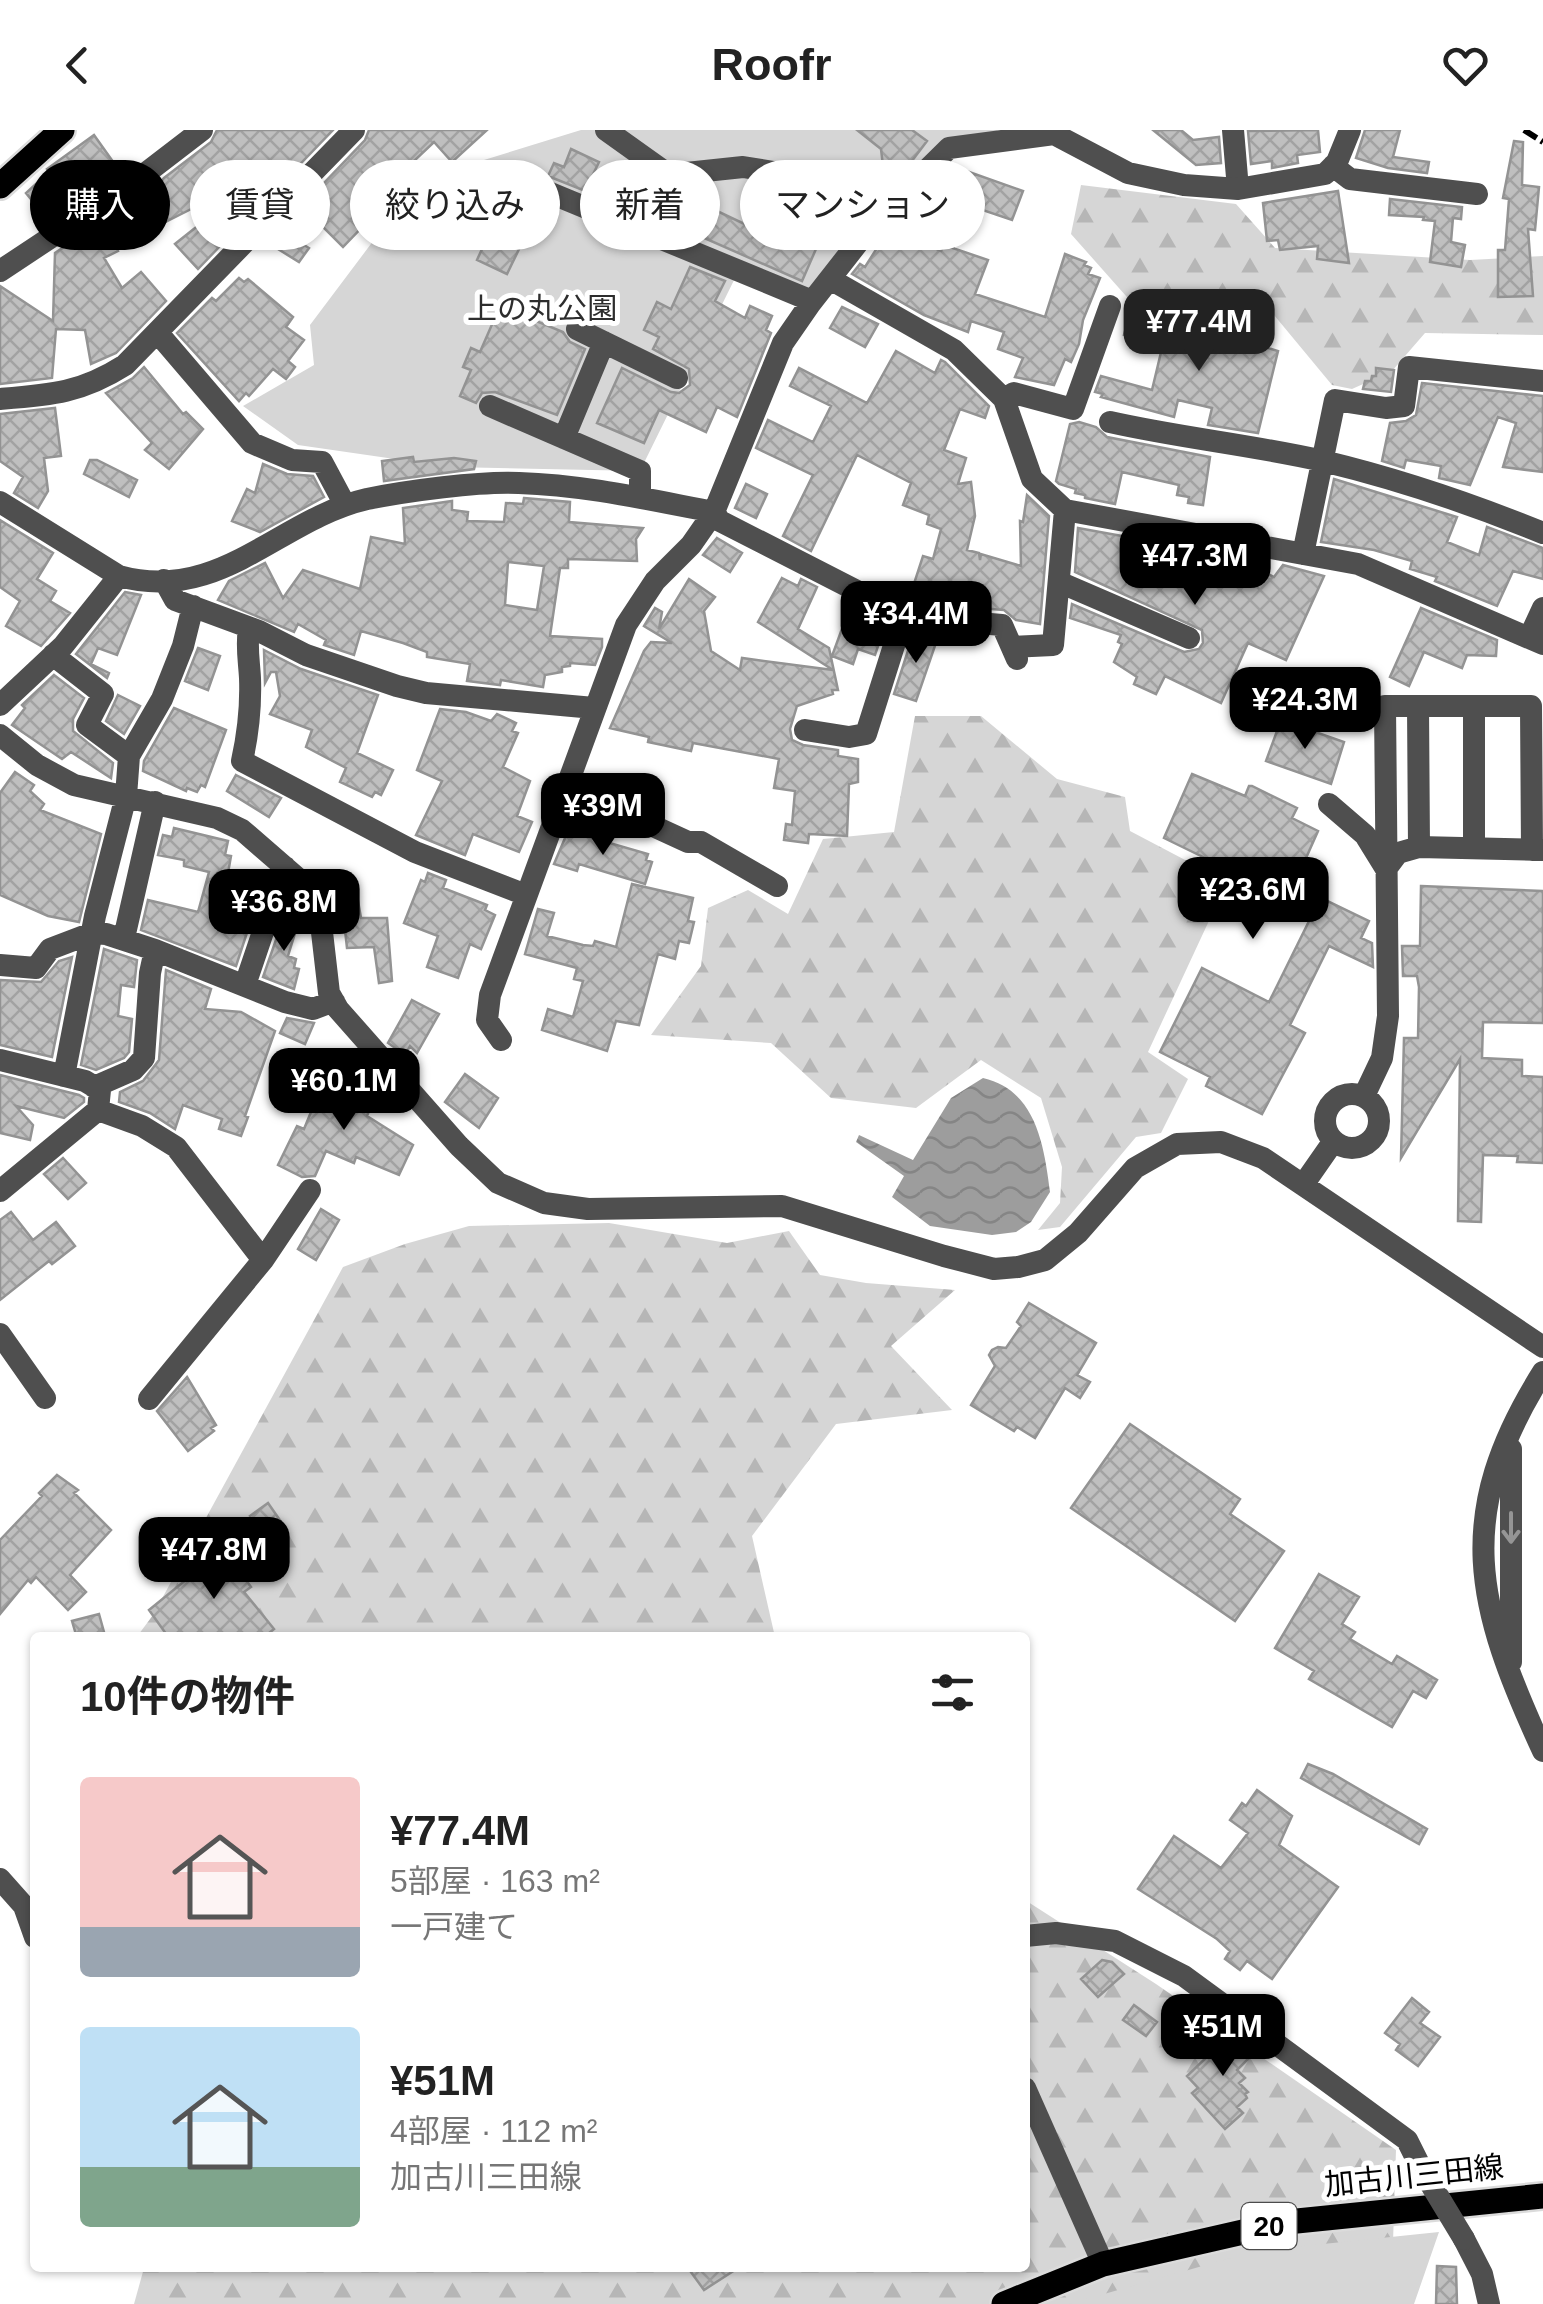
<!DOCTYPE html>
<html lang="ja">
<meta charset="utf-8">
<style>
body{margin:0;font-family:Arial,"Noto Sans JP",sans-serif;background:#f2f2f2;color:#222;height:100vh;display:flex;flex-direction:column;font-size:38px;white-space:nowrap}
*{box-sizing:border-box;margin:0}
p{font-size:32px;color:#767676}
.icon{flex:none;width:55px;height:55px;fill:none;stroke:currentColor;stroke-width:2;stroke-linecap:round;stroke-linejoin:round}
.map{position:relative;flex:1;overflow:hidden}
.details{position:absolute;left:30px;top:1502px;width:1000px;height:640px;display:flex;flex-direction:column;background:#fff;border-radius:10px;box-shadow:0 2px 8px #0004}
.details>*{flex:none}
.guide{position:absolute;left:30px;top:30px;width:1000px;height:90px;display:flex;gap:20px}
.price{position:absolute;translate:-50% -85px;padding:0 22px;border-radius:20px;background:#000;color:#fff;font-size:32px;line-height:65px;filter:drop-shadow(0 2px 5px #0008)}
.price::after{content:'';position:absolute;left:50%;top:60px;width:30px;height:22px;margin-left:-15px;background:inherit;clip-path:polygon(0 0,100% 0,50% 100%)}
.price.selected{background:#222;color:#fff}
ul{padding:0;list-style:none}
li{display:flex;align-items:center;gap:30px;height:250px;padding:0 50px}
li span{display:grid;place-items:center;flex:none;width:280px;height:200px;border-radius:10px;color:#555}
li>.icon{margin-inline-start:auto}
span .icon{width:120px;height:120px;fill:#fffc;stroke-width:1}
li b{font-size:42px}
h2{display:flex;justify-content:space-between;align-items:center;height:120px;padding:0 50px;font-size:42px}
.chip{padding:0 35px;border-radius:45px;background:#fff;box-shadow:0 2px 8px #0004;font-size:35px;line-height:90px}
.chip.selected{background:#000;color:#fff}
header{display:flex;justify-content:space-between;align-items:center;height:130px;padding:0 50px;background:#fff;font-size:45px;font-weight:700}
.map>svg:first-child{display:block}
</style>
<header><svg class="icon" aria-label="back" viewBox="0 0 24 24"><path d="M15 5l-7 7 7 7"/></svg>Roofr<svg class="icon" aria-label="heart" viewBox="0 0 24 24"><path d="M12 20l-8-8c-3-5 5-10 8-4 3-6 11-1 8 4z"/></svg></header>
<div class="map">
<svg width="1543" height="2174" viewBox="0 0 1543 2174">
<defs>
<pattern id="forest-firs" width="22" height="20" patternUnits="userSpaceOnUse" patternTransform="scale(2.5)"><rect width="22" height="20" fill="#d6d6d6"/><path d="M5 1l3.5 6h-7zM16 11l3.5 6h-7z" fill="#b6b6b6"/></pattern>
<pattern id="water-waves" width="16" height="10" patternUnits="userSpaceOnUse" patternTransform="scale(2.5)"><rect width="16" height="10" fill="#9d9d9d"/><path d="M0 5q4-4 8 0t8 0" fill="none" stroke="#858585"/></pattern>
<pattern id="building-cross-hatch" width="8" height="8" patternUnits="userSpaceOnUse" patternTransform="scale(2.5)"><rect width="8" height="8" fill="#bfbfbf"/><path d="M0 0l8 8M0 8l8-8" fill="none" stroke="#a2a2a2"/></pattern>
</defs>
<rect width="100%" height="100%" fill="#fff"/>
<path fill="url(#forest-firs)" d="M1081,55l155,19 39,44 195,12 73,-4v79l-118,-2 -33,38 -40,18 -20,-4 -58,-70 -31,-6 -30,21 -79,-25 -63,-71z
M915,586h66l76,63 68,18 5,34 97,51 -79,170 40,27 -27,54 -25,4 -76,90 -22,3 22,-27 2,-36 -21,-69 -60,-38 -65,48 -85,-10 -60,-55 -120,-8 50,-69 7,-58 40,-18 40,24 35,-75 71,-7z
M609,1093l118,20 62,-12 31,44 46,8 89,7 -64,56 61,64 -116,14 -84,112 23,101 -639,1 17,-23 190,-348 62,-23 64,-18z
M1025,1770l131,84 240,166 -5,154h-1257l10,-36h881z"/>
<path fill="#d6d6d6" d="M581,0h418l-50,18 -137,153 -73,-31 -99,201 -190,-4 -152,-22 -55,-39 71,-41 -4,-40 109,-145z
M1439,2102l-25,72h-345l186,-53z"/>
<path fill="url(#water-waves)" d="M983,948c53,12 61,67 67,114l-19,30 -15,10 -24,3 -62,-9 -38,-29 12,-21 -48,-34 3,-7 54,25 38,-62z"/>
<path fill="url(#building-cross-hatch)" stroke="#939393" stroke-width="2.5" fill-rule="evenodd" d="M217,0h116l-81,84 -9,-9 -30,29 9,10 -24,25 -23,-25 49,-39 -7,-9 -101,51 2,4 -14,7 18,30 19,-16 25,29 -50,52 -25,11 -6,-34 -29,-1 -4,49 -52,6v-98l53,35 2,-68 84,-56 4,6 21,-25 47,-36z
M369,0h118l-35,32 -18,-20 -54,51 3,2 -19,22 4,4 -25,26 -41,-41 63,-66z
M857,0h55l15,11 -25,33h-7l-12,-8 -2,-17z
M1153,0h28l12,10 26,-3 2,26 -25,2z
M1318,0l2,22 -23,3 1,8 -26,5v-7l-21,3 -3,-33z
M1365,0h35l-7,27 36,5 -2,11 -39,-5 -32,-10z
M94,5l27,38 -72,48 -23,-28 23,-21 -2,-3z
M1514,11l9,1 -1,43 17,2 -4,43 -7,-1 5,67 -35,1v-47h7l4,-51 -6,-1z
M571,19l28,13 -14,29 -37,-15 6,-13 10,4z
M955,37l68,24 -11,29 -38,-13 -3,10 -5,-1 -12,31 -42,-28 11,-24 11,-11 13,6z
M773,57l33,6 27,17 -31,71 -150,-66 11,-24 10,-1 84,40z
M1338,61l11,72 -32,-4 1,-13 -38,4 -2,-10 -11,1 -4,-38z
M1390,69l72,8 -1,12 -8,-1 -2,24 14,3 -4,22 -31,-5 5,-41 -12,-1 1,-3 -35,-2z
M518,74l19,8 -30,62 -30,-14 21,-46z
M889,99l52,22 3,-6 44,15 -13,34 70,23 20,-63 21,8 -2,3 7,3 -3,6 12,4 -17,42 -4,24 -8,18 -6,-3 -11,26 -39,-8 8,-19 -25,-9 6,-17 -33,-11 -3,11 -44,-17 -72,-41 8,-10 5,3z
M283,102l26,16 -10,14 -26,-16z
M690,137l35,14 -10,20 30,17 5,-12 22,10 -6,14 5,3 -34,84 -20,-10 -11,25 -47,-22 -15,33 -47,-20 25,-55 49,24 8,1 11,-8 -1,-16 -36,-20 6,-12 -15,-7 13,-28 14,7z
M239,148l5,4 4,-3 45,38 -7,10 18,13 -16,21 7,6 -9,12 -13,-10 -24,27 -3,-3 -7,8 -62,-68 35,-35 4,3z
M500,176l63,26 7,10 15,7 -28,66 -62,-23 -13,1 -6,10 -16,-7 11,-26 -8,-3 8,-19 9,4z
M842,177l36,17 -13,23 -35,-19z
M1130,182l39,12 1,-4 30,8 78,23 -20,82 -50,-8 4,-17 -34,-8 -4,17 -73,-20 2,-3 -8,-2 6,-16 51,14 10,-42 -38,-13z
M896,221l39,22 6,-13 4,2 44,44 -4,12 -25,-9 -16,41 22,8 -8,26 13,-2 4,34 -8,34 12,3 1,7 1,-6 40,12 -1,-45 3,1 4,-27 22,21 -9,108 -24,-4 -12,-10 -39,-3v-6l-30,-7 -3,10 -23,-5 14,-43 10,3 8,-30 -14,-5 2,-9 -26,-10 8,-22 -54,-28 -46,96 -28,-15 30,-61 -57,-27 12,-28 45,22 18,-36 -41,-20 9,-18 68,35z
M144,237l39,47 3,-2 17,17 -34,40 -24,-19 7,-7 -46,-50 27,-15z
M1376,238l18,2 -3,22 -28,-3 2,-8h6l1,-5h4z
M1422,253l121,13v76l-40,-5 13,-44 -18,-6 -28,68 -31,-7 2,-12 -35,-6 -2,8 -22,-7 8,-38 16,-2 10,-6z
M55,278l6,48 -17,2 4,33 -10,17 -24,-15 9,-16 -23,-16v-47z
M1079,292l17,5 11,10 103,20 -7,48 -15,-2 1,-6 -12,-2 2,-10 -57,-13 -7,32 -30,-6v-3l-10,-2 1,-4 -17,-5 -3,-3 14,-57z
M413,327l1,5 40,-4 22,3 -2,8 -90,12 -2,-20z
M90,330h7l40,20 -8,17 -45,-23z
M263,334l24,10 26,2 11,21 -64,35 -28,-11 15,-32 8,4z
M1334,349l123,38 -10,25 32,13 8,-28 56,21v31l-30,-8 -16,35 -62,-25 2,-4 -27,-8 2,-8 -38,-11 -53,-8z
M746,354l21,10 -11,24 -21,-10z
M524,368l46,4 -1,20 74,6 -7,11 1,22 -69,-2v9h-8l-10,68 52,3v8l-7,18 -25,-2v3l-8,1v5l-17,3 -2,12 -42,-7 -1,5 -33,-4 3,-17 -43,-7v-5l-24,-9 -42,-12 -7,24 -30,-10 2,-5 -28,-16 -4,8 -76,-32 11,-19 36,-18 18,35 20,-28 57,19 11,-52 34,7 -2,-36 49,-7v9l16,2 -1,9 37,1 2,-19 17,1zM508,432l36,4 -7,44 -32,-5z
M0,390l53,33 -16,26 19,12 -6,10 20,12 -29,33 -35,-20 14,-25 -20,-14z
M1078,398l88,16 33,11 33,1 42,21 9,-12 41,11 -38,84 -38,-17 -27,60 -56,-27 -9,18 -22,-10 3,-7 -23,-15 8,-18 -4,-2 3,-7 -51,-17 2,-14 112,48 15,-3 4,-6 -1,-13 -127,-58z
M717,408l25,15 -12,19 -27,-17z
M782,448l16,8 3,-7 16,8 -19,42 31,19 9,42h-6l1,4 -36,12 -7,23 2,11 11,5 35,5v6l20,3v23l-9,2 -2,52 -38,-2 -1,9 -24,-3 2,-16 6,1 3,-34 -21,-3 5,-29 -86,-16 -2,8 -43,-9 1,-5 -39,-9 34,-77 7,-9 21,1 -28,-17 11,-18 7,4 -3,17 30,-50 26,18 -11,14 7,40 29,19 2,-12 91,12 -75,-48z
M125,462l16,3 -24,60 -19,-7 -7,16 18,9 -2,5 -31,-24z
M850,477l36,16 -11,32 -17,-6 -5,15 -21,-8z
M1421,478l76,32 -1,16 -29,-1 -5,13 -38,-16 -15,34 -19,-9z
M914,502l24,5 -22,64 -22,-7z
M198,518l22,8 -12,34 -23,-9z
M264,520l37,19 77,26 -21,58 36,17 -12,25 -6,-3 -3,5 -32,-15 6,-14 -40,-21 6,-17 -42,-16 10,-18 -4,-24h-5l-6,11z
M54,545l30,23 -11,21v12l40,32 -2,15 -40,-26 -9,7 -50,-34 13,-17 -3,-3z
M118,565l22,11 -16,28 -18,-13z
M174,578l52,22 -21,57 -4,-2 -4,7 -10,-4 -1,3 -43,-20 1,-10z
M440,579l26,3 25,9 6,-7 19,9 -4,8 6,2 -15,34 27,14 -13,35 15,6 -13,30 -46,-18 -8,21 -49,-20 26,-54 -25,-11z
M1281,590l63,22 -13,42 -65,-23z
M15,642l19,13 -4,6 14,13 -4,6 61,24 -22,88 -31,-6 -48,-21v-102z
M1192,644l53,22 4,-10h3l45,22 -5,10 26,13 -24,54 75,36 -8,17 11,5 1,24 -44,-21 -39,79 15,8 -43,81 -56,-28 4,-9 -50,-25 42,-84 67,34 45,-91 -150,-73z
M236,645l45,23 -12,19 -42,-26z
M174,698l54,13 -3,14 6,1 -3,17 35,11 -27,82 -95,-36 7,-30 50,12 11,-40 -25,-6v-6l-26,-5 5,-20 9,2z
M568,701l80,23 -2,6 6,2 -7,22 -66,-20 -2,7 -23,-7z
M428,743l18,7 -3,8 44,17 -2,5 10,5 -14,34 -11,-5 -12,34 -31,-11 11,-31 -34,-13 17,-43 4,2z
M632,754l61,14 -5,23 6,1 -5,21 -10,-2 -4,18 -17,-5 -19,71 -23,-4 -9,30 -65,-21 6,-21 25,8 10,-36 -9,-2 3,-11 -52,-14 13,-45 16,4 -7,23 36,9 10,1 2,-5 21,6z
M1421,756l122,5v132l-60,-1 -1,36 40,2v16l21,1v86l-26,-1 1,-6 -35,-1 -2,67 -23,-1 2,-162 -59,99 3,-120h14l1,-51 -2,-11h-14l-1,-30h18z
M358,771l3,17h26l5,63 -13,2 -5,-36 -27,1 -5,-45z
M286,781l14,6 -12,39 8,3 -2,9 5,1 -5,20 -31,-12z
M104,819l33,11 -3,27 -13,-2 -3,31 14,3 -3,33 -5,6 -28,12 -15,-5z
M72,827l-20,100 -52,-12v-65l41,2 18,-21z
M166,840l45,19 -6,20 36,3 34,19 -30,85 3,1 -7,19 -22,-7 3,-10 -39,-14 -8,24 -25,-16 -31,-11 1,-10 23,-11 16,-21z
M412,870l27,14 -22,39 -7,-7 -5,9 -17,-12z
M287,888l27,5 -9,21 -25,-11z
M465,944l33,24 -19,30 -34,-26z
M0,945l79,20 5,3v4l-20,16 -48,-12 17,19 -3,15 -30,-7z
M337,946l39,17 -9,23 46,29 -14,30 -43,-18 -2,6 -28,-12 -11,25 -13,1 -24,-12 19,-39 7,3 19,-46 9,4z
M63,1028l23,25 -18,16 -24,-25z
M321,1079l18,11 -23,40 -18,-11z
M11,1082l22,28 23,-18 19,24 -23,18 -3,-3 -49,39v-80z
M1029,1173l67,40 -19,32 13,7 -10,16 -15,-10 -30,50 -18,-11 -3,4 -43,-26 24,-39 -6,-11 3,-5 6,-3 8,1 15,-22 -4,-4z
M187,1247l29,48 -5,3 3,3 -26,20 -31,-40z
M1130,1294l110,75 -10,15 54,37 -49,70 -164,-113z
M57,1345l21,15 -4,3 37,37 -41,45 16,17 -18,18 -32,-33 -5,6 -3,-3 -28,34v-74l42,-44 -3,-3z
M268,1373l16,23 -18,12 -16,-22z
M246,1407l12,15 -21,16 14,19 -7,5 30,37 -11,9h-94l-20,-28 76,-62 2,3z
M1319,1444l40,23 -17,27 13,8 -5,7 42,25 5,-8 40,24 -11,18 -13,-7 -21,36 -83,-48 5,-8 -39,-23z
M99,1484l5,18 -27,6 -5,-17z
M1308,1634l25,10 94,55 -8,15 -118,-66z
M1257,1660l35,26 -13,29 59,42 -66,92 -25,-18 -7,9 -15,-11 5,-8 -13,-12 -79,-50 36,-53 47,32 27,-35 -18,-13 12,-17 4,3z
M1102,1830l10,2 12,12 -26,23 -17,-18z
M1412,1868l17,14 -9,11 20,14 -22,29 -22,-16 4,-6 -15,-11z
M1134,1875l23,17 -11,14 -23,-16z
M1234,1901l23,19 -20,20 8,8 -6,5 9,9 -3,2 2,4 -10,9 6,6 -18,16 -33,-36 6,-5 -11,-12z
M1437,2136l19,1 1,37h-21z
M688,2138h50l-34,22z"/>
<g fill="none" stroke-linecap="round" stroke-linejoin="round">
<g stroke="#dbdbdb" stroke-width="30">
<path id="major" d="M0,56l62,-56
M1004,2174l99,-40 184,-42 256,-26"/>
</g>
<path stroke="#4f4f4f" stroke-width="22" d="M606,0l63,45
M1233,0l5,59
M1333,36l17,13 127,15
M639,48l104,-11 73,12 59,42
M493,70l33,-17 286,118
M0,141l133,-88 69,-53
M830,149l124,71 50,49 28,80 33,31 293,54 185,80
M577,199l100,49
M157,202l95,111 40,17 30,2 23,43
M0,269c51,-4 81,-6 125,-34l229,-235
M1004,269l10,-6 59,16 37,-103
M490,276l150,65v25
M1110,292c71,16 143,23 213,39 75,18 149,43 220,72
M564,308l40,-96
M0,372l119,74c101,28 160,-57 248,-77 40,-8 112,-18 152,-16 66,2 131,17 195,29l6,9 176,90 23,7 83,7 15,34
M1303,424l32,-154 51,8 18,-2 5,-39 134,14
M164,450l11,20 84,31 47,24 91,31 29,7 168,15
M1059,452l130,56
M249,498c-3,17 0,32 1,50 1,27 -2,56 -8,83l173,91 111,43
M1529,508l14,-30
M1012,517l41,-2 12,-135
M53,525l50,39 -16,31 42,31
M0,575l63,-59 56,-70
M1418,576l1,141
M805,600l44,7 17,-3 38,-120
M0,605l37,30 37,20 143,33 25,12 60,52 18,33 9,78 9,16 121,137 39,37 46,20 44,6 194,-3 162,50 50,13 24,-2 27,-7 33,-27 57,-65 42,-24 44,-2 42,16 280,189
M566,656l122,56h13l76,44
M1329,674l36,31 21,34 12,-16 21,-6 124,3
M1474,718v-142
M124,808l31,-136
M0,835l36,3 14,-19 42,-16 14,1 49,16 130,52 28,7 21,-8
M245,855l40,-118
M501,910l-14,-20 3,-25 136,-370 29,-44 36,-36 23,-33 69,-169 27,-39 65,-83 74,-73 105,-14 74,39 56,12 54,4 87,-15 12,-12 13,-32
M0,930l85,21 15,9 -2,20 44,16 34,21 87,113
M64,946l31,-160 31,-120 3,-40 33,-57 21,-53 10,-40
M94,957l39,-17 11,-12 6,-85 5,-23
M1325 991a27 27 0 1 1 54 0a27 27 0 1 1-54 0Z
M1364,966l18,-38 6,-42 -3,-310h146l1,144
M1303,1055l30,-43
M0,1061l98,-81
M0,1204l45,64
M1543,1242c-91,144 -67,234 0,379
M149,1269l114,-139 47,-70
M1511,1319v213
M0,1749l24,27 11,31
M1025,1806l31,-3 59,8 69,35 223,164 14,28
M1025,1958l78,176
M1464,2109l18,35 7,30"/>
<use href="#major" stroke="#000" stroke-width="25"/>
<path stroke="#000" stroke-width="6" stroke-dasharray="15 5 2.5 5" stroke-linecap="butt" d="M1524,0l19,12"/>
<path stroke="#4f4f4f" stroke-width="22" d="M1421,2038l43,71"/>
</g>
<defs><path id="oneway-shaft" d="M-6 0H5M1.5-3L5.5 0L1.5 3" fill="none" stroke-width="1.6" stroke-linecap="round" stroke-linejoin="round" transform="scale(2.5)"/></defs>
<use stroke="#959595" href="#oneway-shaft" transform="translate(1511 1398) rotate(90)"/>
<g text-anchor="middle" stroke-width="10" stroke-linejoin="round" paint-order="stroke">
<rect fill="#fff" stroke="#4c4c4c" stroke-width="2.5" x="1241.5" y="2073" width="55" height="46" rx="8"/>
<g font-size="28" font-weight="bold" fill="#000">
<text x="1269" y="2106">20</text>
</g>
<g font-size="30" fill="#2d2d2d" stroke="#fff">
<text x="542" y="189">上の丸公園</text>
</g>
<g font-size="30" fill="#000" stroke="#fff">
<text transform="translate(1414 2046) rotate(-6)" y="10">加古川三田線</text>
</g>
</g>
</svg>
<b class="price selected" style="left:1199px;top:244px">¥77.4M</b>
<b class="price" style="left:1195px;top:478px">¥47.3M</b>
<b class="price" style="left:916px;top:536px">¥34.4M</b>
<b class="price" style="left:1305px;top:622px">¥24.3M</b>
<b class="price" style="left:603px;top:728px">¥39M</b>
<b class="price" style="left:1253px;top:812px">¥23.6M</b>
<b class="price" style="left:284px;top:824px">¥36.8M</b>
<b class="price" style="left:344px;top:1003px">¥60.1M</b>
<b class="price" style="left:214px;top:1472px">¥47.8M</b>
<b class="price" style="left:1223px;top:1949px">¥51M</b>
<div class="guide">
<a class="chip selected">購入</a>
<a class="chip">賃貸</a>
<a class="chip">絞り込み</a>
<a class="chip">新着</a>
<a class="chip">マンション</a>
</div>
<section class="details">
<h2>10件の物件<svg class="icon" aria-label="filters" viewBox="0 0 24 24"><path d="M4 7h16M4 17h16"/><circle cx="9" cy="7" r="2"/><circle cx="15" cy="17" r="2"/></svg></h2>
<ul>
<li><span style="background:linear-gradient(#f6c9c9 75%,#9aa5b1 0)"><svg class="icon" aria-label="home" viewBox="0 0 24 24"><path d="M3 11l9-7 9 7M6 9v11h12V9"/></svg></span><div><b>¥77.4M</b><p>5部屋 · 163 m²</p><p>一戸建て</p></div></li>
<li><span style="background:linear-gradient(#bfe0f5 70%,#7fa58c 0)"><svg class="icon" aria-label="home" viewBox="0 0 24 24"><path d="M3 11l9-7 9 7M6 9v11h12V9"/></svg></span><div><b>¥51M</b><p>4部屋 · 112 m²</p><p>加古川三田線</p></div></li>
</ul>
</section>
</div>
